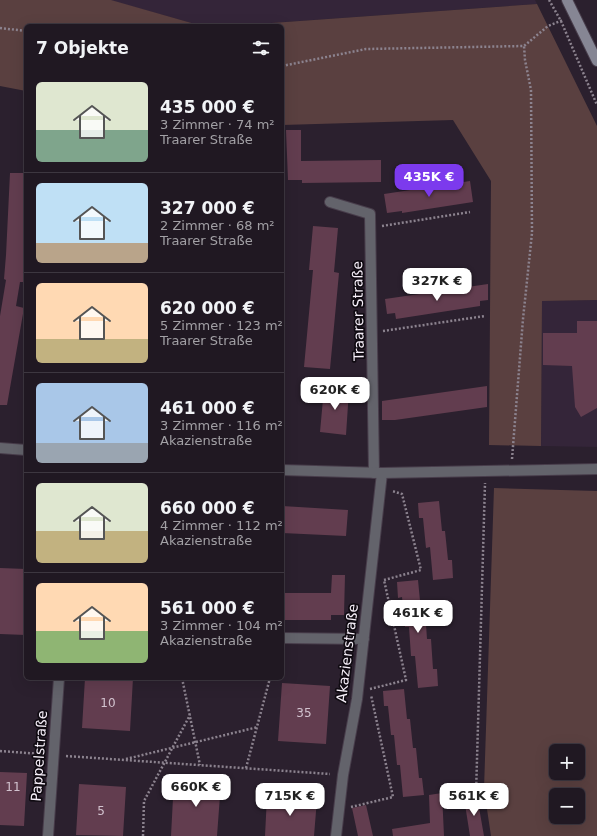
<!DOCTYPE html>
<html lang="de">
<meta charset="utf-8">
<style>
body{margin:0;font-family:"DejaVu Sans",sans-serif;background:#28212a;color:#f1f3f6;height:100vh;display:flex;flex-direction:column;font-size:15px;white-space:nowrap}
*{box-sizing:border-box;margin:0}
p{font-size:13px;color:#a2a0a5}
.icon{flex:none;width:22px;height:22px;fill:none;stroke:currentColor;stroke-width:2;stroke-linecap:round;stroke-linejoin:round}
.map{position:relative;flex:1;overflow:hidden}
.panel{position:absolute;left:24px;top:24px;width:260px;height:656px;display:flex;flex-direction:column;background:#201822;border-radius:6px;box-shadow:0 4px 16px #0002,0 0 0 1px #3d3740}
.panel>*{flex:none}
.tools{position:absolute;left:549px;top:744px;display:grid;gap:8px}
.tools a{display:grid;place-items:center;width:36px;height:36px;border-radius:6px;background:#201822;box-shadow:0 4px 16px #0002,0 0 0 1px #3d3740;font-size:20px}
.price{position:absolute;translate:-50% -34px;padding:0 9px;border-radius:8px;background:#fff;color:#222;font-size:13px;line-height:26px;filter:drop-shadow(0 1px 2px #0008)}
.price::after{content:'';position:absolute;left:50%;top:24px;width:12px;height:9px;margin-left:-6px;background:inherit;clip-path:polygon(0 0,100% 0,50% 100%)}
.price.selected{background:#7c3aed;color:#fff}
ul{padding:0;list-style:none}
li{display:flex;align-items:center;gap:12px;height:100px;padding:0 12px}
li+li{border-top:1px solid #3d3740}
li span{display:grid;place-items:center;flex:none;width:112px;height:80px;border-radius:6px;color:#555}
li>.icon{margin-inline-start:auto}
span .icon{width:48px;height:48px;fill:#fffc;stroke-width:1}
li b{font-size:17px}
h2{display:flex;justify-content:space-between;align-items:center;height:48px;padding:0 12px;font-size:17px}
.map>svg:first-child{display:block}
</style>
<div class="map">
<svg width="597" height="836" viewBox="0 0 597 836">
<rect width="100%" height="100%" fill="#2b202e"/>
<path fill="#342539" d="M109,0h426l2,4 -308,22h-27z
M597,300v147l-56,-1 1,-145z"/>
<path fill="#5a4040" fill-rule="evenodd" d="M0,0h111l91,26h-176v65l-26,-5z
M537,4l60,122v174l-55,1 -1,145 -52,-1 2,-264 -38,-61 -171,5v-99h-53z
M494,488l103,3v345h-106l-7,-47zM556,751h22v22h-22zM556,795h22v22h-22z"/>
<path fill="#623d4f" d="M286,130h15v31l80,-1v22l-79,1v-3h-14z
M10,173h16v109h-6l-4,24 8,2 -17,97h-7v-89l6,-36 -2,-1 2,-24z
M470,181l3,21 -71,11v-2l-15,2 -3,-19z
M313,226l25,2 -4,44 5,1 -9,96 -26,-2 9,-97h-4z
M488,284v16l-8,1v5l-84,13 -1,-6 -8,1 -2,-15z
M577,321h20v87l-16,9 -6,-10 -3,-41 -29,-1v-32h34z
M487,386v21l-92,13h-13v-19z
M324,388l25,2 -3,45 -26,-3z
M439,501l3,30h3l3,29h4l1,18 -20,2 -3,-33 -4,1 -3,-30h-4l-1,-15z
M282,506l66,4 -2,26 -64,-3z
M0,568l26,1v66l-26,-1z
M332,575h13l-1,40h-13v5h-49v-27h49z
M418,580l3,31 4,-1 2,29h4l2,30h4l1,17 -20,2 -3,-32h-4l-2,-29h-4l-3,-30 -4,1 -1,-16z
M85,678h48l-3,53 -48,-3z
M282,683l48,3 -4,58 -48,-3z
M404,689l3,30h3l3,29h3l3,30h3l2,17 -21,2 -3,-32h-3l-3,-30h-3l-3,-29h-4l-1,-15z
M0,772l27,1 -3,53 -24,-1z
M174,779l47,3 -4,54h-46z
M79,784l47,3 -3,49 -47,-1z
M442,793l2,43h-51l-1,-7 38,-6 -1,-28z
M267,796l50,3 -3,37h-49z
M477,796l7,40h-14l-6,-38z
M366,805l7,31h-15l-6,-28z"/>
<g fill="none" stroke-linecap="round" stroke-linejoin="round">
<g stroke="#483d4b" stroke-width="12">
<path id="minor" d="M330,202l40,12 4,259
M282,638l82,1
M48,836l11,-158
M336,836l7,-61 14,-76 25,-226"/>
</g>
<g stroke="#483d4b" stroke-width="12">
<path id="tertiary" d="M0,448l26,2
M282,470l100,3 215,-4"/>
</g>
<g stroke="#483d4b" stroke-width="12">
<path id="secondary" d="M567,0l30,61"/>
</g>
<path stroke="#8c838f" stroke-width="2.5" stroke-dasharray="2 2" stroke-linecap="butt" d="M549,0l12,21 36,84
M0,28l26,3
M282,66l84,-17 158,-3 24,-20 15,-6
M382,226l88,-14
M383,331l102,-15
M512,459l11,-140 9,-86 -1,-143 -6,-30 -1,-14
M384,580l37,-10 -19,-76 -10,-3
M182,678l18,87
M370,689l36,-9 -22,-100
M0,751l41,3
M66,756l264,18
M126,759l132,-32
M246,768l24,-90
M454,803l2,-5 20,-4 9,-311
M351,807l42,-10 -22,-102
M143,836l1,-35 46,-86"/>
<use href="#minor" stroke="#63636b" stroke-width="10"/>
<use href="#tertiary" stroke="#63636b" stroke-width="10"/>
<use href="#secondary" stroke="#868694" stroke-width="10"/>
</g>
<g text-anchor="middle" stroke-width="3.5" stroke-linejoin="round" paint-order="stroke">
<g font-size="12" fill="#d2c3cf">
<text x="108" y="707">10</text>
<text x="304" y="717">35</text>
<text x="13" y="791">11</text>
<text x="101" y="815">5</text>
</g>
<g font-size="14" fill="#f7f0fa" stroke="#100b12">
<text transform="translate(358 311) rotate(-91)" y="5">Traarer Straße</text>
<text transform="translate(347 653) rotate(-83)" y="5">Akazienstraße</text>
<text transform="translate(39 756) rotate(-86)" y="5">Pappelstraße</text>
</g>
</g>
</svg>
<div class="tools">
<a>+</a>
<a>−</a>
</div>
<b class="price selected" style="left:429px;top:198px">435K €</b>
<b class="price" style="left:437px;top:302px">327K €</b>
<b class="price" style="left:335px;top:411px">620K €</b>
<b class="price" style="left:418px;top:634px">461K €</b>
<b class="price" style="left:196px;top:808px">660K €</b>
<b class="price" style="left:290px;top:817px">715K €</b>
<b class="price" style="left:474px;top:817px">561K €</b>
<section class="panel">
<h2>7 Objekte<svg class="icon" aria-label="filters" viewBox="0 0 24 24"><path d="M4 7h16M4 17h16"/><circle cx="9" cy="7" r="2"/><circle cx="15" cy="17" r="2"/></svg></h2>
<ul>
<li><span style="background:linear-gradient(#dfe7d0 60%,#7fa58c 0)"><svg class="icon" aria-label="home" viewBox="0 0 24 24"><path d="M3 11l9-7 9 7M6 9v11h12V9"/></svg></span><div><b>435 000 €</b><p>3 Zimmer · 74 m²</p><p>Traarer Straße</p></div></li>
<li><span style="background:linear-gradient(#bfe0f5 75%,#b9a48a 0)"><svg class="icon" aria-label="home" viewBox="0 0 24 24"><path d="M3 11l9-7 9 7M6 9v11h12V9"/></svg></span><div><b>327 000 €</b><p>2 Zimmer · 68 m²</p><p>Traarer Straße</p></div></li>
<li><span style="background:linear-gradient(#ffd9b3 70%,#c2b280 0)"><svg class="icon" aria-label="home" viewBox="0 0 24 24"><path d="M3 11l9-7 9 7M6 9v11h12V9"/></svg></span><div><b>620 000 €</b><p>5 Zimmer · 123 m²</p><p>Traarer Straße</p></div></li>
<li><span style="background:linear-gradient(#a9c7e8 75%,#9aa5b1 0)"><svg class="icon" aria-label="home" viewBox="0 0 24 24"><path d="M3 11l9-7 9 7M6 9v11h12V9"/></svg></span><div><b>461 000 €</b><p>3 Zimmer · 116 m²</p><p>Akazienstraße</p></div></li>
<li><span style="background:linear-gradient(#dfe7d0 60%,#c2b280 0)"><svg class="icon" aria-label="home" viewBox="0 0 24 24"><path d="M3 11l9-7 9 7M6 9v11h12V9"/></svg></span><div><b>660 000 €</b><p>4 Zimmer · 112 m²</p><p>Akazienstraße</p></div></li>
<li><span style="background:linear-gradient(#ffd9b3 60%,#8fb573 0)"><svg class="icon" aria-label="home" viewBox="0 0 24 24"><path d="M3 11l9-7 9 7M6 9v11h12V9"/></svg></span><div><b>561 000 €</b><p>3 Zimmer · 104 m²</p><p>Akazienstraße</p></div></li>
</ul>
</section>
</div>
